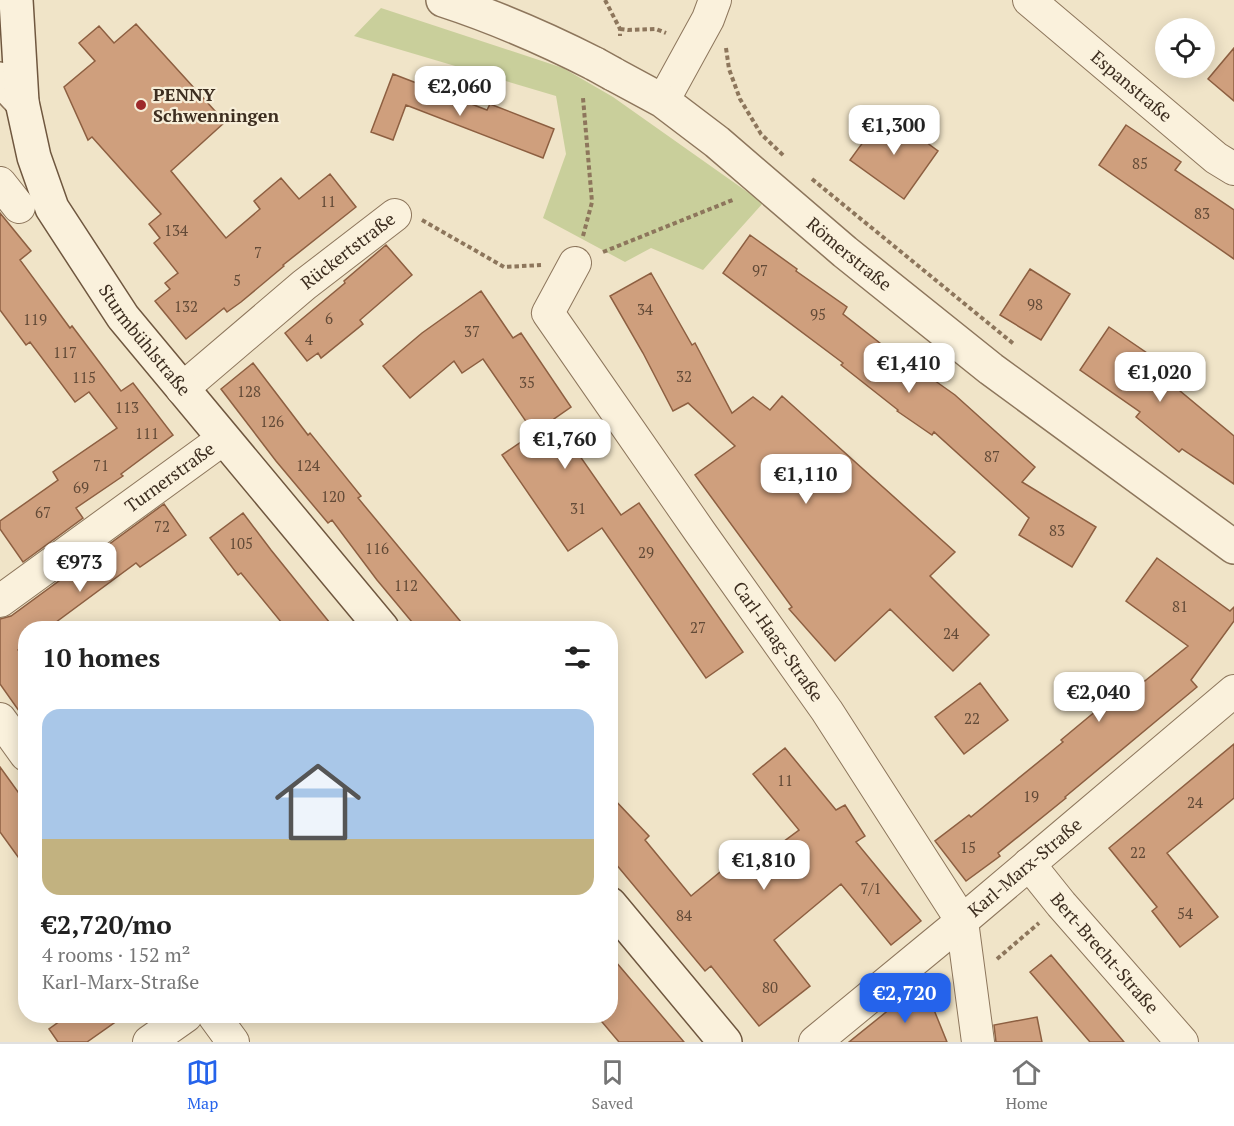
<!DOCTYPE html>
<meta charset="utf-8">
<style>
body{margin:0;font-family:"PT Serif",serif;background:#f2f2f2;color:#222;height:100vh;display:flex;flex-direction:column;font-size:22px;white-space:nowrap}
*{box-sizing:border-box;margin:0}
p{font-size:20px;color:#767676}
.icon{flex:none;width:33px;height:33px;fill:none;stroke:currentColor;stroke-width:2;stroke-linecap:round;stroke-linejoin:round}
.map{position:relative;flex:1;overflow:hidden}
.side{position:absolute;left:18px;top:621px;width:600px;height:402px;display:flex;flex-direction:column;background:#fff;border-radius:24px;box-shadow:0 3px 15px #0003}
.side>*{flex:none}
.tools{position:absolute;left:1155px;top:18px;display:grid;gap:12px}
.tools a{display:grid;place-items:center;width:60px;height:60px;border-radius:50%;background:#fff;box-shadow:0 3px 15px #0003;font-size:30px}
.price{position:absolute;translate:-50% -51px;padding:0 14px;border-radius:12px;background:#fff;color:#222;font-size:20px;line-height:39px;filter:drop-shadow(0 2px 3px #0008)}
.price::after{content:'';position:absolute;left:50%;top:36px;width:18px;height:14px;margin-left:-9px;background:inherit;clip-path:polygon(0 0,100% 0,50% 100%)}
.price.on{background:#2563eb;color:#fff}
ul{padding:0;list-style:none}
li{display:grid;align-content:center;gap:12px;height:318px;padding:0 24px}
li span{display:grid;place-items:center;height:186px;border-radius:18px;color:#555}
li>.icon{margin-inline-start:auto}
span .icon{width:108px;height:108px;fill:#fffc;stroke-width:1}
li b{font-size:26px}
h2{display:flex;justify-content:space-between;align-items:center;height:72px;padding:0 24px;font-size:26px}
.dock{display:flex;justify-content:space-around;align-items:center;height:84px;border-top:2px solid #e0e0e0;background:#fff;font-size:16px;color:#767676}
.dock a{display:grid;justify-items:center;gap:3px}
.dock .on{color:#2563eb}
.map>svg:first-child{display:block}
</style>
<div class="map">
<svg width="1234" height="1042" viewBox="0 0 1234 1042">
<rect width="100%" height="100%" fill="#f0e4c8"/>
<path fill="#c9cf9b" d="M381,8l182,60 50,29 150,106 -60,67 -52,-22 -26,14 -82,-44 23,-64 -10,-58 -202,-60z"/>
<path fill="#cf9f7d" stroke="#8d5f41" stroke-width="1.5" d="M136,24l89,98 -54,49 55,67 34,-29 -6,-8 27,-23 18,21 31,-25 26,33 -73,58 1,1 -43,36 -14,10 -3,-4 -38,31 -31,-38 15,-12 -5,-6 13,-10 -24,-30 6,-5 -11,-14 12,-10 -69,-77 -4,3 -24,-53 31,-26 -16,-18 20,-17 15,17z
M1234,48v53l-26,-22z
M393,74l94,36 3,-6 64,25 -11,29 -137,-53 -13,35 -22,-8z
M885,112l53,39 -34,48 -54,-39z
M1126,125l55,37 -6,8 59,40v49l-135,-94z
M0,213l31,38 -11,9 50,68 2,-2 49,65 12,-8 40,52 -52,39 2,2 -47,32 7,10 -60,44 -23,-33v-8l58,-41 -5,-8 64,-44 -28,-36 -14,10 -45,-60 -4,3 -26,-35z
M750,235l47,34 -1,2 51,36 -4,7 79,62 2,-3 31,22 80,72 -13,15 74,45 -24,40 -53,-32 10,-17 -95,-86 -2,3 -35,-24 1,-1 -57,-45 2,-2 -120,-90z
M386,245l26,30 -52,45 3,4 -42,34 -3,-5 -11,8 -22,-28 60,-50 -1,-2z
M1030,269l40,25 -29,46 -41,-25z
M651,273l41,72 3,-2 37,70 21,-16 17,13 12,-14 173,156 -25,24 59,59 -36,36 -63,-62 -55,52 -46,-52 3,-2 -97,-132 40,-29 -47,-43 -15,8 -30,-58 -33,-57z
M481,291l32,47 8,-5 50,74 -17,12 67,96 18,-12 104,149 -37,26 -104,-150 -34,23 -66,-96 32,-22 -51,-74 -21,14 -8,-12 -44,37 -27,-32 39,-33z
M1109,327l38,26 -4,7 91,76v48l-52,-35 -3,3 -43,-35 4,-5 -60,-42z
M253,363l55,72 2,-2 51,63 -3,2 108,130h-49l-40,-48 -45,-60 -4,3 -52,-62 -55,-72z
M164,504l22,31 -46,32 -4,-4 -88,65h-22v17l-8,5 8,10v61l-26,-37v-65l11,-3z
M243,513l28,37 63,78h-48l-45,-55 -3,2 -28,-37z
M1157,558l73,53 4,-4v14l-43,59 6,7 -132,110 1,1 -68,55 2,3 -34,25 -31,-40 34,-26 2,2 92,-75 -2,-2 53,-44 6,5 68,-55 -62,-45z
M980,683l28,37 -44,34 -29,-37z
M1234,744v54l-67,55 51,64 -38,30 -28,-36 5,-4 -48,-59z
M785,748l51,62 9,-5 20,31 -9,6 65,79 -30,24 -50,-61 -67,56 36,46 -51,40 -48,-60 -6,5 -95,-114v-62l39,41 -4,4 46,56 57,-47 8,13 43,-32 -46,-56z
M0,767l26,36v65l-26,-36z
M610,955l74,87h-65l-22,-26h13z
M1051,955l73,87h-34l-60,-70z
M911,992l21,13 15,37h-98z
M67,1016h57l-37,26h-29l-9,-13z
M1037,1017l5,25h-46l-2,-17z"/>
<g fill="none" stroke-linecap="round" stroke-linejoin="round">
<g stroke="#8d765c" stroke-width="34">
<g id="minor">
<path id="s1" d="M1029,0l187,158 18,11"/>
<path d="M663,101l45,-82 7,-19"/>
<path d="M0,183l19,24"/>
<path id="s2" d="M575,263l-27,50 152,219 127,179 135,210 16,121"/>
<path id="s3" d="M182,389l122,-104 91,-70"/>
<path id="s4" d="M0,601l223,-162"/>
<path d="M0,719l26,36"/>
<path id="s5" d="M1029,864l32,40 121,138"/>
<path d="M214,1016l19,26"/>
<path d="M149,1042l37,-26"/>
<path id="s6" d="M815,1042l147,-121 272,-230"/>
</g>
</g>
<g stroke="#8d765c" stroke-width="36">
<g id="tertiary">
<path d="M443,0c52,17 103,39 152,64"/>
<path id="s7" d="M613,74l50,27 54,41 128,110 146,117 243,178"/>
<path d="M0,79l22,23"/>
</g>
</g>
<g stroke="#6f573f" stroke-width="36">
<g id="secondary">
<path id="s8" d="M16,0l6,102 12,55 18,51 71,109 259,311"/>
<path d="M610,904l115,138"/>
</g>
</g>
<path stroke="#8d765c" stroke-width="4" stroke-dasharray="4.5 3" stroke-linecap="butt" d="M605,0l15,29v7
M620,29l8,1 28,-1 10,4
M726,48l3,21 11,30 21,35 24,23
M812,179l203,166
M422,220l82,47 37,-2
M583,236l9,-34 -9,-104
M603,252l132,-53
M997,959l42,-36
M929,988l12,10"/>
<use href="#minor" stroke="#faf1dc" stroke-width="32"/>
<use href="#tertiary" stroke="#faf1dc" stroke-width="33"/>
<use href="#secondary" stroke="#faf1dc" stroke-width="33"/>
<g stroke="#8d765c" stroke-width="36" stroke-linecap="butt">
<path id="tertiary-bridge" d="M595,64l18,10"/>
</g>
<use href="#tertiary-bridge" stroke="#faf1dc" stroke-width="33"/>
</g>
<circle fill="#9e2a2b" stroke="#f7eed8" stroke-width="2" cx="141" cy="105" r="6"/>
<g text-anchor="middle" stroke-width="4.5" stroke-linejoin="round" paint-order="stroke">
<g font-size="15" fill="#624a37">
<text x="1140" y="169">85</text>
<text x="328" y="207">11</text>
<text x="1202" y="219">83</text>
<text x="176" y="236">134</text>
<text x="258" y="258">7</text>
<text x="760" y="276">97</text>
<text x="237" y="286">5</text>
<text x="1035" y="310">98</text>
<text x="186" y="312">132</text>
<text x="645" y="315">34</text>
<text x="818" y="320">95</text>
<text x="329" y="324">6</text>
<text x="35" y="325">119</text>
<text x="472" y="337">37</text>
<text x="309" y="345">4</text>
<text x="65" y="358">117</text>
<text x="684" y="382">32</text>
<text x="84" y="383">115</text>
<text x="527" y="388">35</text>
<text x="249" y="397">128</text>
<text x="127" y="413">113</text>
<text x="272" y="427">126</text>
<text x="147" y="439">111</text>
<text x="992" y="462">87</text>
<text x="101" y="471">71</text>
<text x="308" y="471">124</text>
<text x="81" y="493">69</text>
<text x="333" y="502">120</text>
<text x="578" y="514">31</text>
<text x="43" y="518">67</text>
<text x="162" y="532">72</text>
<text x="1057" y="536">83</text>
<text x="241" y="549">105</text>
<text x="377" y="554">116</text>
<text x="646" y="558">29</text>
<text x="406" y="591">112</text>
<text x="1180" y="612">81</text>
<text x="698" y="633">27</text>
<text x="951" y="639">24</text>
<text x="972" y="724">22</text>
<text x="785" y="786">11</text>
<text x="1031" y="802">19</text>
<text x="1195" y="808">24</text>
<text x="968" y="853">15</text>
<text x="1138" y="858">22</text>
<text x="871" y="894">7/1</text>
<text x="1185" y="919">54</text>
<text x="684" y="921">84</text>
<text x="770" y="993">80</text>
</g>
<g font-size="18" fill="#3d2e20" stroke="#f7eed8">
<text dy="6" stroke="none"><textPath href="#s1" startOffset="134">Espanstraße</textPath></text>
<text dy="6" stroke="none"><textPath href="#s3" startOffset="216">Rückertstraße</textPath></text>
<text dy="6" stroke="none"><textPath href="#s7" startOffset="298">Römerstraße</textPath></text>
<text dy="6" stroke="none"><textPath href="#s8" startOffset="374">Sturmbühlstraße</textPath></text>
<text dy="6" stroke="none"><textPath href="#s4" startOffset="210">Turnerstraße</textPath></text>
<text dy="6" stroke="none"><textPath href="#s2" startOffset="458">Carl-Haag-Straße</textPath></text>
<text dy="6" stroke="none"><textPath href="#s6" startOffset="273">Karl-Marx-Straße</textPath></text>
<text dy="6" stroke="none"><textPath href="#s5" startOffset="117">Bert-Brecht-Straße</textPath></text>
</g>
<g font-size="18" font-weight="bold" fill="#3d2e20" stroke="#f7eed8" text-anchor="start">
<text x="153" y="101">PENNY<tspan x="153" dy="21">Schwenningen</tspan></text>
</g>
</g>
</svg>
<div class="tools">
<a><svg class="icon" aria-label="locate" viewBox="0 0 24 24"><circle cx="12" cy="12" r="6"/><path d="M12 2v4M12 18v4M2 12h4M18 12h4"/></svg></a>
</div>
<b class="price" style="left:460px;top:117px">€2,060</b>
<b class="price" style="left:894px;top:156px">€1,300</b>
<b class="price" style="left:909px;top:394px">€1,410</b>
<b class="price" style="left:1160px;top:403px">€1,020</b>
<b class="price" style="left:565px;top:470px">€1,760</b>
<b class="price" style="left:806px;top:505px">€1,110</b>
<b class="price" style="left:80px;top:593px">€973</b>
<b class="price" style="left:1099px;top:723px">€2,040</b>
<b class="price" style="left:764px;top:891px">€1,810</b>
<b class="price on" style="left:905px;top:1024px">€2,720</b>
<section class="side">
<h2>10 homes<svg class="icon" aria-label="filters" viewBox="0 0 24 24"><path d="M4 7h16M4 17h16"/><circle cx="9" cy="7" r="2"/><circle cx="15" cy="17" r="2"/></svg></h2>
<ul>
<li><span style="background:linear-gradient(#a9c7e8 70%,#c2b280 0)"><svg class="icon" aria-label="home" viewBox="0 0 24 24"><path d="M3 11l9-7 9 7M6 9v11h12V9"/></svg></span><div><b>€2,720/mo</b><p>4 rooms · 152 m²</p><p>Karl-Marx-Straße</p></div></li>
</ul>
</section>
</div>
<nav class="dock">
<a class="on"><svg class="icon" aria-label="map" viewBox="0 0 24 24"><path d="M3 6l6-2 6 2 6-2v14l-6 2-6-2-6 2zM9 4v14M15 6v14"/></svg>Map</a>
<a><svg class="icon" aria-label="saved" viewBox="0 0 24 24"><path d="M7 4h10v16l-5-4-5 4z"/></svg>Saved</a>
<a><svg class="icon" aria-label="home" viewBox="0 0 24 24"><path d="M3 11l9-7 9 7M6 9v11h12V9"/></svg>Home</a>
</nav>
